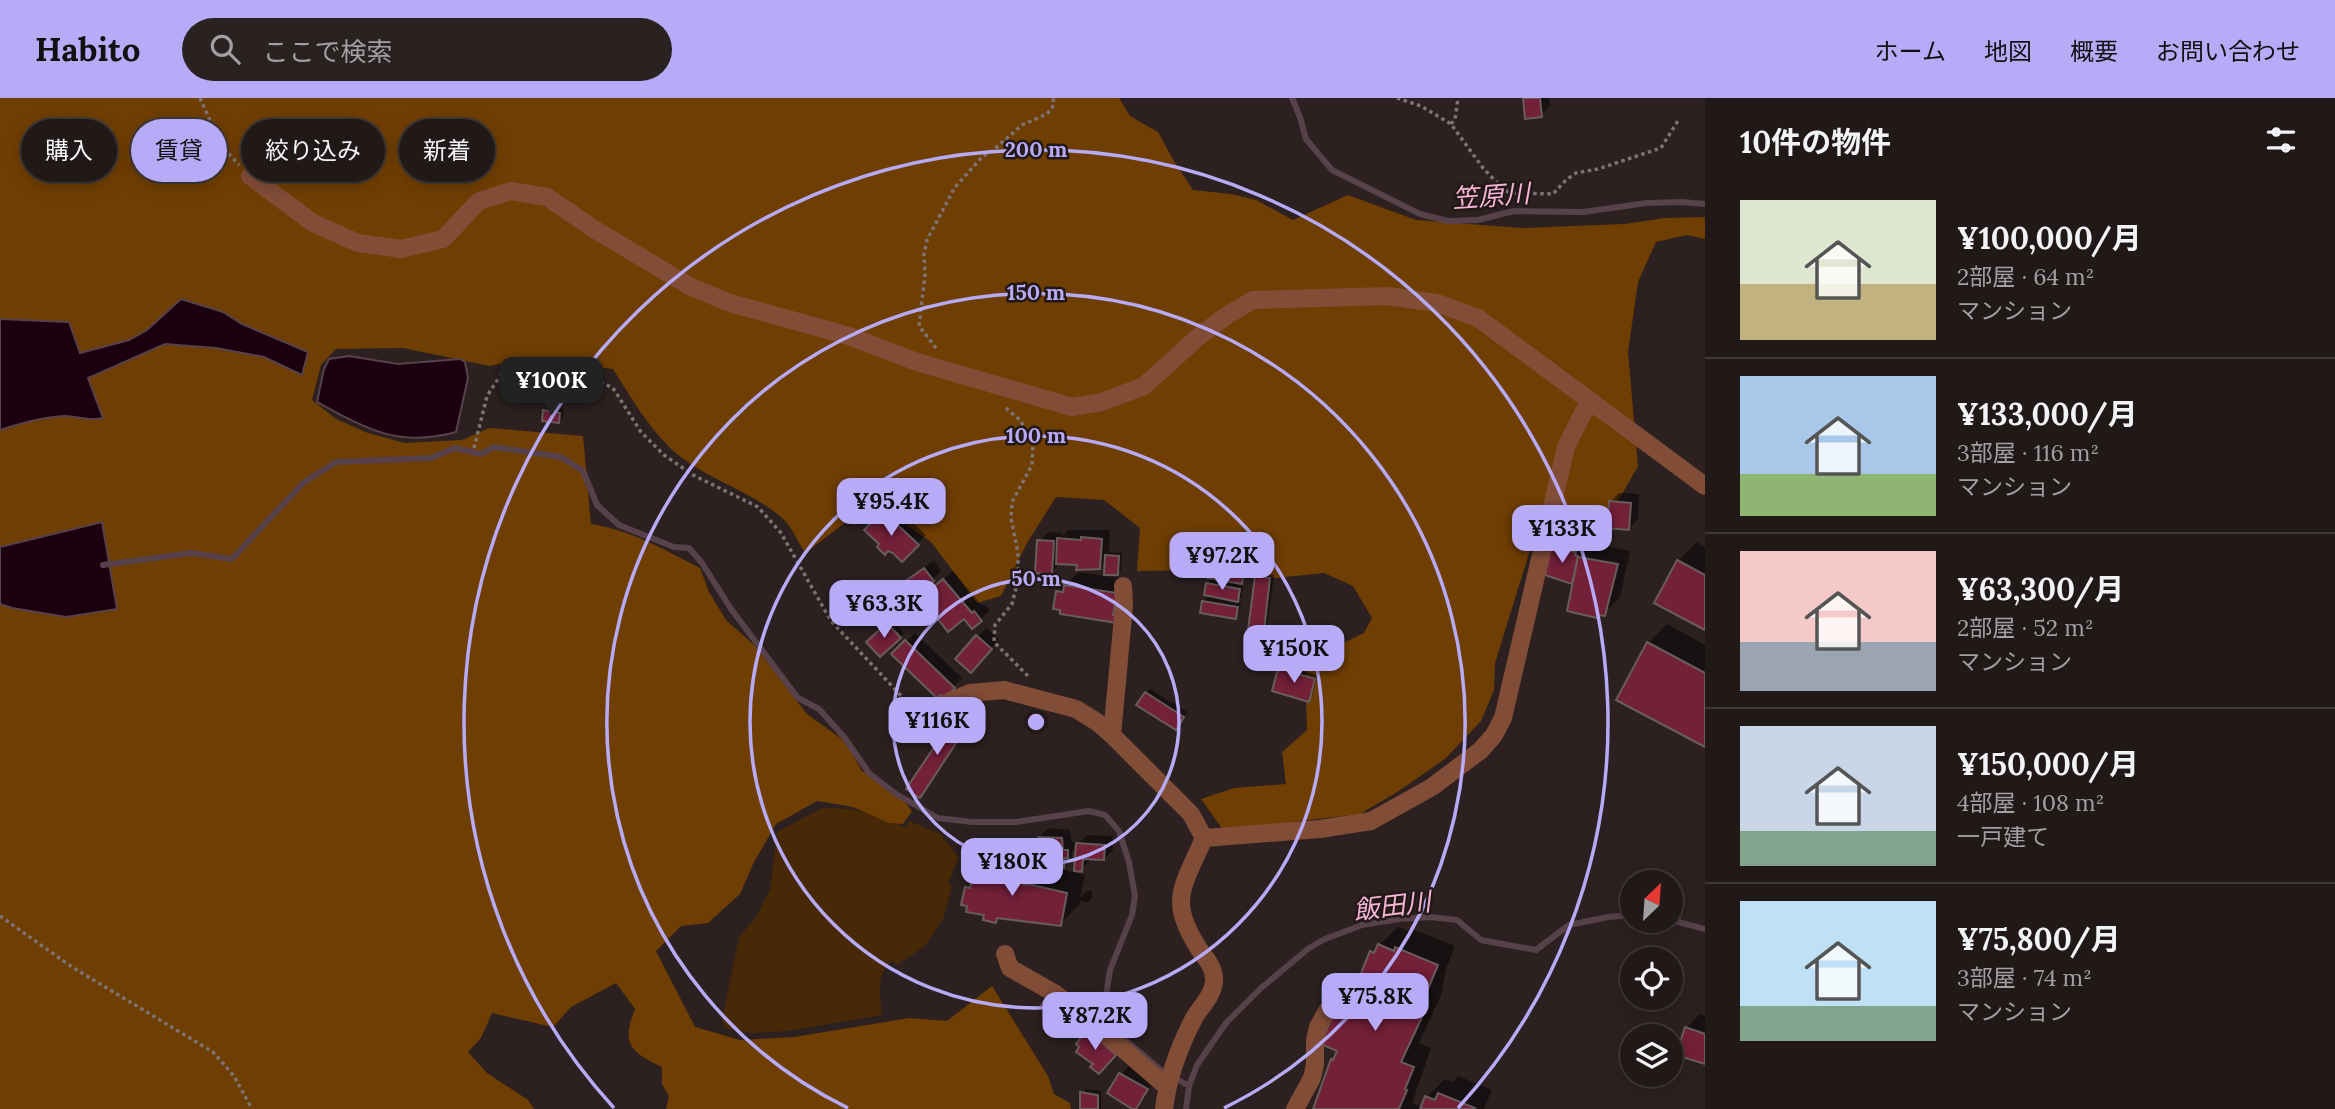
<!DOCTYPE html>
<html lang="ja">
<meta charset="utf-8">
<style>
body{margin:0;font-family:Lora,"Noto Sans JP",serif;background:#292221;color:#f1f3f6;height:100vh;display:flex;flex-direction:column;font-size:26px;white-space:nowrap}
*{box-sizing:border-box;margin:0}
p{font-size:23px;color:#a2a0a2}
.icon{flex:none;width:38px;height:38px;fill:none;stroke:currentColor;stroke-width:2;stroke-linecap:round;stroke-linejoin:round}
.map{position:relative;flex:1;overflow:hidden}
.details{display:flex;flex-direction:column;background:#211918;width:630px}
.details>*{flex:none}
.hud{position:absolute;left:21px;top:21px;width:665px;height:63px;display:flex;gap:14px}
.needle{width:46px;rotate:25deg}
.tools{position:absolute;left:1620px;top:772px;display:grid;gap:14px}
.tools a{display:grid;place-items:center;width:63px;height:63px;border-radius:50%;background:#211918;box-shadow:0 4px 18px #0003,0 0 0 2px #3e3837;font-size:35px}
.price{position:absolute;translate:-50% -60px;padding:0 16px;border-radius:14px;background:#b7abf8;color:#111;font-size:23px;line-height:46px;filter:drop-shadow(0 2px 4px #0008)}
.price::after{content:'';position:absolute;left:50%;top:42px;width:21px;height:16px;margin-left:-10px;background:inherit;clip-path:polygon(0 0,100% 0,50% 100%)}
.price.selected{background:#222;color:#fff}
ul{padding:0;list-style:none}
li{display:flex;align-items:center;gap:21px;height:175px;padding:0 35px}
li+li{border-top:2px solid #3e3837}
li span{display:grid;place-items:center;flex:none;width:196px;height:140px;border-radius:0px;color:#555}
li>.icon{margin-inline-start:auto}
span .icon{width:84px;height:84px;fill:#fffc;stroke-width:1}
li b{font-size:30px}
h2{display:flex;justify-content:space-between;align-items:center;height:84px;padding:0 35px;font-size:30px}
.pill{padding:0 24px;border-radius:32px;background:#211918;box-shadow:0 4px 18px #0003,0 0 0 2px #3e3837;font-size:24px;line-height:63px}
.pill.selected{background:#b7abf8;color:#111}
header{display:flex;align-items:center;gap:42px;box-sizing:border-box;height:98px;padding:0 35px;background:#b7abf8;color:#111}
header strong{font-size:33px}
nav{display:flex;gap:38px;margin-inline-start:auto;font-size:24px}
.search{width:490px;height:63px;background:#292221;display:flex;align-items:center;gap:18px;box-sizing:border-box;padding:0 24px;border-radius:38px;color:#a2a0a2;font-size:26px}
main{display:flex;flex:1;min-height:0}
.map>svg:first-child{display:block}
</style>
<header>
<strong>Habito</strong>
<div class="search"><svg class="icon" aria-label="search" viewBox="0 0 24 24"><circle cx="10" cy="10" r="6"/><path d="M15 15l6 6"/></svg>ここで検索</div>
<nav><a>ホーム</a><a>地図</a><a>概要</a><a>お問い合わせ</a></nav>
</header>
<main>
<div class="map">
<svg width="1705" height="1011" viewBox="0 0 1705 1011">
<rect width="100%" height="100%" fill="#2c2120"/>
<path fill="#472908" d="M822,710c35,-1 52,6 84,20l3,-7 34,14 -1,4 4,2 13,16 -11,27 4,2 -9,33 -18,27 -28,19 -5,-4c-17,13 -12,35 -10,54l-94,16 -36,2 -27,-5 -3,-8 17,-83 17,-20 14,-28 7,-57z"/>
<path fill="#6f3e03" d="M0,0h1119l11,18 28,16 16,29 19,29 38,4 25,6 37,20 55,-25 68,25 106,8 102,-4 41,-6 40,-1v22l-18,-4 -31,7 -18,40 -10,70 10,114 -17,30 -14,17 -34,14 -38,7 -40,129 -1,27 -13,31 -35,37 -47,33 -39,23 -137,16 -22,-31 33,-11 52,-4 -4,-32 25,-22 -2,-69 59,-28 8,-15 -19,-32 -29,-13 -49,5 -18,-5 -18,-3 -102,1 3,-43 -36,-28 -48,-3 -29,46 -26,53 -24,7 -46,-61 -47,-33 -30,7 -49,37c-7,-11 -14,-28 -24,-36 -33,-28 -79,-39 -111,-69 -23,-23 -40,-52 -57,-79l-91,-10 -32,7 -87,-18 -67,1 -15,16 -9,35 24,19 32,14 37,10 57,-3 27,-12 94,8 8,88c40,6 74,26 109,44l9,24 17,28 28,25 53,69 39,28 16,29 35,21 15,19 -9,13 -14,-1 -36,-16 -36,-6 -41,23 -22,38 -14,32 -32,29 -27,3 -25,25 39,76 45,13 54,-3 115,-19 38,3 45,-35 56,90 6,18 16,9 1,6h-405l3,-13 -7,-12v-17c-32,-15 -41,-24 -27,-58l-19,-26 -45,24 -18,20 -61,-14 -11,25 -13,14 19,21 41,27 6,9h-534z"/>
<path fill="#1c000f" stroke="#57414b" stroke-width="2" d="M181,201l42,13 19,12 66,28 -6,23 -38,-18 -48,-9 -51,-4 -77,34 15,40c-13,4 -25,-2 -38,-2 -23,1 -44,7 -65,14v-111l69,3 11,31 49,-13 18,-10z
M349,258l49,8 62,-5 5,3 3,16 -12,54c-58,16 -89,-3 -139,-30l7,-33 5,-10z
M102,424l15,87 -51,8 -54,-9 -12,-4v-57z"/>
<path fill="#0007" d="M1524,0h25l1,8 -9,9z
M549,309l15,2 -2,9 -4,4 -13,-11z
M1619,395l20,1 -1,25 -9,9 -19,-26z
M895,408l31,29 -24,25 -35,-30 19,-20 2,3z
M1068,432h42l-1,22 13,1 -1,17 -4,4 -11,-13 -7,7 -38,-6 -9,10 -13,-31 9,-9 14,1v3z
M1561,441l23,5 -1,2 3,1 -1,6 9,-9 36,7 -10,46 -16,17 -28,-36 -5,4 -19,-34z
M1697,444l8,5v81l-27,-67z
M934,462l7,11 -23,23 -22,-5z
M1215,464l32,6 -2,10 -6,7 4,1 -1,10 -7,6 6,1 -2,10 -4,4 -31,-16 7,-6 -3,-11 6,-7 -3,-11z
M953,473l29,35 2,-2 6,6 -17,17 -41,-39z
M1079,474l51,8 -4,22 -9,19 -59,-30z
M1261,475l13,2 -8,59 -4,4 -5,-61z
M887,495l7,12 -4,4 -15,-7z
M892,522l12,13 -24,22 -11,-13z
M1667,526l38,21v100l-57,-102z
M986,530l13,11 -20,23 -2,-25z
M915,535l47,45 -18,18 -50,-42z
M1284,567l34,10 -6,21 -4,4 -28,-31z
M1150,591l37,23 -8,12 -33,-31z
M960,615l11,7 -48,72 -14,-3z
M1048,730l22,2 2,12h4v3l11,-10 26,1v14l-9,9 -13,-1 -9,12 -4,-25 -6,6v6l-9,9 -10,-1 -1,2 33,8 -5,23 7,-7h5v7l-4,4 -8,-1 -1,4 -19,19 -60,-8 -4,5 -10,-7 -20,-26 7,-7 3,-16 19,-18 39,7v-4l5,-5v-8z
M1398,829l14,5 3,-2 40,16 -9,23 -5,26 -22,48 12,5 -19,55 11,4 4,-10 18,-18 7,3 6,-6 34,14 -8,19h-170l18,-49 7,-10 8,-65 18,-19 7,-14z
M1700,916l5,2v16l-13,-4v4l-6,-4z
M1095,926l28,21 -15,18 -13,1 -17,-20z
M1130,967l25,15 -11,19 -9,9 -25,-16 11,-18z
M1086,991l15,2v18h-19v-16z"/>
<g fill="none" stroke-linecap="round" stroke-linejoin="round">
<path stroke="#57414b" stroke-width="6" d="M1292,0l8,19 6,22 26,31 88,44 28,7 30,-1 36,-9 69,1 64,-9 35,-1 23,2
M103,467l88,-12 41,6 71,-76 33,-21 95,-4 24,-10 26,6 13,-7 67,10 22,14 14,34 22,20 55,22 15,1 13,15 29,46 67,89 21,11 25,28 25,36 27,21 42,24 34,4h44l73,-11 16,4 14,16 10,31 6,34 -3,19 -22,55 -5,32 5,21 13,15 38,32 28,16
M1671,822l34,9
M1186,1011l3,-23 8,-21 29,-42 35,-35 48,-40 16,-9 37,-14 37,-6 31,-2 27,3 24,20 55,10 33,-25 39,-8 25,-2"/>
</g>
<path fill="#732039" stroke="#685c5e" stroke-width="2" d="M1523,0h17l2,19 -17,2z
M543,312l17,3 -1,10 -17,-2z
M1609,403l22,2 -2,27 -22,-2z
M885,415l34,32 -17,17 -9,-9 -5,-2 -3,4 -8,-8 2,-3 -15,-14 12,-12 2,2z
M1081,439l21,2 -2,30 -24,1 1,-5 -21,-1 1,-26 24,2z
M1037,442l17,1 -2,33 -17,-1z
M1551,449l25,5 -1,3 3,1 -6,28 -27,-9z
M1105,457l14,1 -1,19h-14z
M1578,459l40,7 -13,52 -7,-1 -1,3 -30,-7z
M1677,462l28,15v55l-51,-27z
M1210,467l34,7 -2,12 -35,-6z
M924,470l10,13 -17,12 2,3 -8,5 -2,-3 -6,4 -9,-13z
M1255,478l15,2 -7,62 -16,-2z
M943,481l29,34 2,-2 8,10 -10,8 -8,-10 -16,13 -27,-35z
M1206,485l34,6 -2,13 -34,-7z
M1064,487l53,8 -4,22 5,1 -1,7 -57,-9v-4l-7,-1 3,-18 7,1z
M883,498l8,15 -11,5 -7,-15z
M1202,503l36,6 -2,12 -36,-6z
M887,525l14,15 -21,19 -14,-15z
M976,537l16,14 -21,24 -16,-14z
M905,542l50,48 -11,11 -4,-4 -3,3 -46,-44z
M1647,544l58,31v74l-89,-47z
M1278,570l37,11 -6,23 -37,-11z
M1145,594l39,25 -8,13 -40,-25z
M955,618l13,9 -48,73 -14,-9z
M1038,739l24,1 1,12h5v8h-4v10l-32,-2 1,-17h4z
M1076,745l29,2 -1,15 -21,-1 -1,13 -8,-1z
M975,766l51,10 -2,11 4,-1 39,9 -6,33 -64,-8 -1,5 -13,-3 1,-5 -18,-3 1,-6 -6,-1 4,-18 5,1z
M1378,846l16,7 1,-4 43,18 -10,24 -5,26 -22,47 13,5 -9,22 2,1 -8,19h-86l18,-50 2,1 4,-9 -16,-7 24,-60 10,4 15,-37 4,2z
M1046,900l3,3 1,-2 16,12 -8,9 -17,-15z
M1685,929l20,7v30l-29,-9z
M1085,934l10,8 2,-2 19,17 -17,19 -9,-7 3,-3 -17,-12 3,-5 -3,-3z
M1119,975l29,16 -12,20h-4l-25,-16z
M1080,994l18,3v14h-18z
M1438,995l37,15 -1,1h-54l5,-13 10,4z"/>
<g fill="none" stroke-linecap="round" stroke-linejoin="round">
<path stroke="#7d7372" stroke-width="3.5" stroke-dasharray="3.5 3.5" stroke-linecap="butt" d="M200,0l21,47 18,20
M1397,0l24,8 30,18 32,44 20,21 7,4 43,1 13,-14 10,-7 22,-4 63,-21 18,-29
M1451,26l4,-5 3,-21
M936,250l-17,-22 6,-51 -1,-21 3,-14 28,-53 28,-31 8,-4 31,-27 25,-11 7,-9 -1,-7
M1006,310l14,12 13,22 -1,23 -20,37 -1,16 7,35v27l-6,24 -17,21 -1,17 35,35
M474,350l13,-52 15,-23 23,-6 70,12 18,9 28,44 23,23 29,20 65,32 23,26 50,88 76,81 8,5
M0,818l72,51 141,85 21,24 18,33"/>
<path stroke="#824d37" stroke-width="18" d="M250,78l63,47 45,20 43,6 42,-10 36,-38 32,-10 36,6 47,32 97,58 39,16 119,33 68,26 155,45 30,-5 42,-16 54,-49 28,-21 27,-16 134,-4 50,7 41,15 227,168
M931,611l39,-16 34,-3 72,19 21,13 15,13 79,79 13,24c-22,51 -37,63 -3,114 6,7 14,19 13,29 -1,15 -13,25 -20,37 -15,29 -26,58 -30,91
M1112,637l12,-129 -1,-20
M1204,740l116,-9 51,-8 61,-34 49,-37 13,-15 9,-17 63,-271 17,-34 9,-11
M1005,856l5,14 44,25 39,30 74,64
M1295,1011l17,-31 3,-13v-25l3,-13 9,-16"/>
</g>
<g fill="none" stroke="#b7abf8" stroke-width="3.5">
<circle cx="1036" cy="624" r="143"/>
<circle cx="1036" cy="624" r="286"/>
<path d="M848 1010A429 429 0 1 1 1224 1010"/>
<path d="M614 1010A572 572 0 1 1 1458 1010"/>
</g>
<g text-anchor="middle" stroke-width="5" stroke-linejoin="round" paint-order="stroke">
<g font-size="26" font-style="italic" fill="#f6b4d6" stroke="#221817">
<text transform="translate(1491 98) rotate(-4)" y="9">笠原川</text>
<text transform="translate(1392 808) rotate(-7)" y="9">飯田川</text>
</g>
</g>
<circle cx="1036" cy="624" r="10" fill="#b7abf8" stroke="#221817" stroke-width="3.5"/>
<g font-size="21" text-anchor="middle" font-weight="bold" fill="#b7abf8" stroke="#221817" stroke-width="5" stroke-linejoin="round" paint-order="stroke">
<text x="1036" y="59">200 m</text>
<text x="1036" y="202">150 m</text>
<text x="1036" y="345">100 m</text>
<text x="1036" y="488">50 m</text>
</g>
</svg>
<div class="tools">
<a><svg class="needle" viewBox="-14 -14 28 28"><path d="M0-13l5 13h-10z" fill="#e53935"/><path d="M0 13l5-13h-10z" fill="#a2a0a2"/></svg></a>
<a><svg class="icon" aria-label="locate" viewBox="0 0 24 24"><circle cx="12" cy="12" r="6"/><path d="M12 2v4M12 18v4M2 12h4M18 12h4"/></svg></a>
<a><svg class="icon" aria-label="layers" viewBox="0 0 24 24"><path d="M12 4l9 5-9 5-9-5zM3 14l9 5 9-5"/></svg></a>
</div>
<b class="price selected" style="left:551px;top:319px">¥100K</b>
<b class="price" style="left:891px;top:440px">¥95.4K</b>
<b class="price" style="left:1562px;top:467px">¥133K</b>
<b class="price" style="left:1222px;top:494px">¥97.2K</b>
<b class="price" style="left:884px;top:542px">¥63.3K</b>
<b class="price" style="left:1294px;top:587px">¥150K</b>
<b class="price" style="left:937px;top:659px">¥116K</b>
<b class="price" style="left:1012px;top:800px">¥180K</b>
<b class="price" style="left:1375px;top:935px">¥75.8K</b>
<b class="price" style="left:1095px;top:954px">¥87.2K</b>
<div class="hud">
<a class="pill">購入</a>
<a class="pill selected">賃貸</a>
<a class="pill">絞り込み</a>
<a class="pill">新着</a>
</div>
</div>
<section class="details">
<h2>10件の物件<svg class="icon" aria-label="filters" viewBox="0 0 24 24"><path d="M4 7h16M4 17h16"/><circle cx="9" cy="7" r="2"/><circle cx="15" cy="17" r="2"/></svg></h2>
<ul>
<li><span style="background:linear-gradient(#dfe7d0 60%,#c2b280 0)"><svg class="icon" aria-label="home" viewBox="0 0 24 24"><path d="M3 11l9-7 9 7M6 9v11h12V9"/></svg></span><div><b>¥100,000/月</b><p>2部屋 · 64 m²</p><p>マンション</p></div></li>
<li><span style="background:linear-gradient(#a9c7e8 70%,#8fb573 0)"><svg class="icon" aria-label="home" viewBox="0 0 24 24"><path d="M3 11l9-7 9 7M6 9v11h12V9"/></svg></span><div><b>¥133,000/月</b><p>3部屋 · 116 m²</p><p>マンション</p></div></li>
<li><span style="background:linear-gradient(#f6c9c9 65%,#9aa5b1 0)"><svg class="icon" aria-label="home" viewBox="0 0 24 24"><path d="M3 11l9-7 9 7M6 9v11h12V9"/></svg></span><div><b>¥63,300/月</b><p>2部屋 · 52 m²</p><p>マンション</p></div></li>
<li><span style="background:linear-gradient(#c9d6e8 75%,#7fa58c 0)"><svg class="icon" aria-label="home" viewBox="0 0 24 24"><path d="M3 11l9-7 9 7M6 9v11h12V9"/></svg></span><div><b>¥150,000/月</b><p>4部屋 · 108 m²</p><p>一戸建て</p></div></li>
<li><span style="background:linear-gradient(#bfe0f5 75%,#7fa58c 0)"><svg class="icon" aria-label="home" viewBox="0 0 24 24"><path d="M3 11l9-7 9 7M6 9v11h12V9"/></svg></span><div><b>¥75,800/月</b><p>3部屋 · 74 m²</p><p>マンション</p></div></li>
</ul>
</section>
</main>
